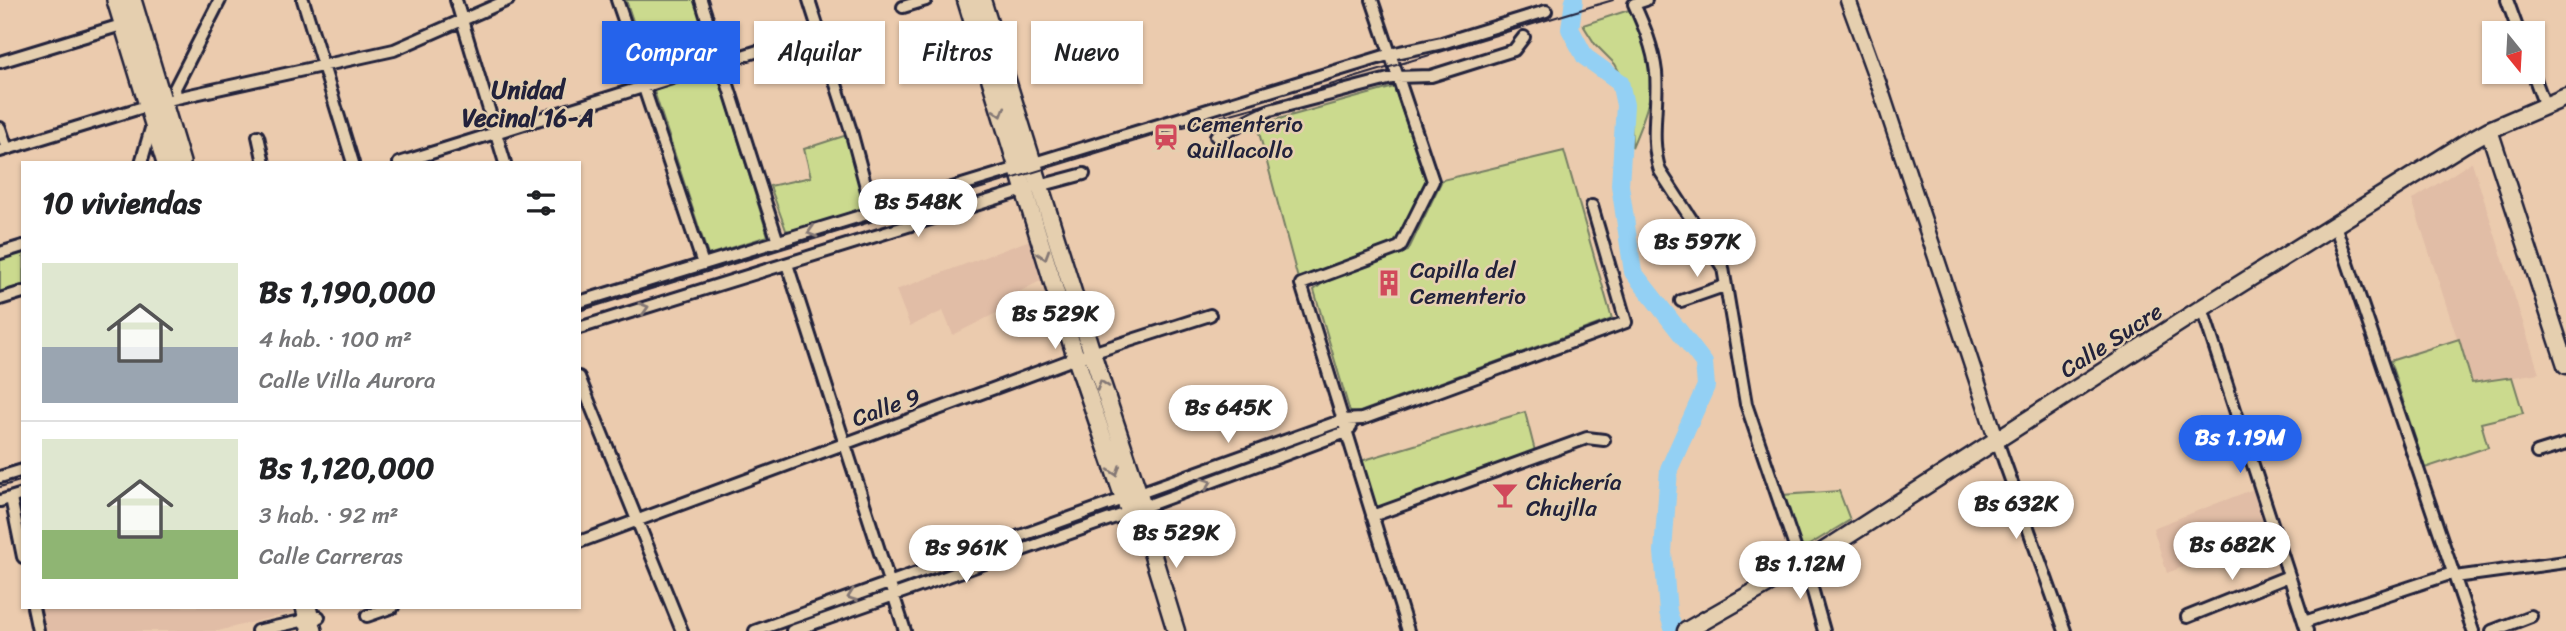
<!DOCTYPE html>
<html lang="es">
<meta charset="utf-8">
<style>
body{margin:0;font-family:Sriracha,sans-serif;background:#f2f2f2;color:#202124;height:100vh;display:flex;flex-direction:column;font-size:26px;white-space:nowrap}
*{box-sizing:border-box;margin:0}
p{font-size:23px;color:#757577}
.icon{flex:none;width:38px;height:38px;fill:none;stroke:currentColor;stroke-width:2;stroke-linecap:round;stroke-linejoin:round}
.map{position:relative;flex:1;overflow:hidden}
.drawer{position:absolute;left:21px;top:161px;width:560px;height:448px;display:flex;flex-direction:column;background:#fff;border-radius:0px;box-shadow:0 2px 5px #0004}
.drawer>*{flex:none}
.guide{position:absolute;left:602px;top:21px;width:665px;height:63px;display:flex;gap:14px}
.needle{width:46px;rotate:162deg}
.controls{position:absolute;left:2482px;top:21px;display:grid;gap:14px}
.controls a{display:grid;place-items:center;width:63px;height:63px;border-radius:0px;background:#fff;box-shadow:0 2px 5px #0004;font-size:35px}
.price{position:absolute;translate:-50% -60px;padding:0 16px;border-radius:24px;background:#fff;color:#222;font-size:23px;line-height:46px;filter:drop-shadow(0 2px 4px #0008)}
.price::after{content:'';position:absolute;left:50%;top:42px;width:21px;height:16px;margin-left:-10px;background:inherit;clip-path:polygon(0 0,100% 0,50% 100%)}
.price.current{background:#2563eb;color:#fff}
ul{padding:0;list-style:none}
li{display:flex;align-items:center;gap:21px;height:175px;padding:0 21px}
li+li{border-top:2px solid #e0e0e0}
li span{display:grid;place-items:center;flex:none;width:196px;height:140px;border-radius:0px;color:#555}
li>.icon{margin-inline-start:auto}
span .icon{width:84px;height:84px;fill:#fffc;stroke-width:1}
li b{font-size:30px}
h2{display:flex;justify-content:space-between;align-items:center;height:84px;padding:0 21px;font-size:30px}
.pill{padding:0 24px;border-radius:0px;background:#fff;box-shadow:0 2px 5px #0004;font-size:24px;line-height:63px}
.pill.current{background:#2563eb;color:#fff}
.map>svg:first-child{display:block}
</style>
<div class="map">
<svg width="2566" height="631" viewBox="0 0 2566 631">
<rect width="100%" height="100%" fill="#ebcbae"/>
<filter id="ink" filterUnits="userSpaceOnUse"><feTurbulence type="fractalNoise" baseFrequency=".0143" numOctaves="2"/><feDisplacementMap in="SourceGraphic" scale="14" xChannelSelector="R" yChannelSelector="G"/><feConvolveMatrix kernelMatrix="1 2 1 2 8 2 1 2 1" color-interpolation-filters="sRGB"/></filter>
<g filter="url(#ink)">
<path fill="#e1bda6" d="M2472,162l67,211 -67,11 -60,-184z
M1030,240l12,40 -25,13 -5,12 -59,30 -10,-24 -33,15 -14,-36z
M2254,489l15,45 -102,39 -14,-45z
M37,607h258l-2,5 -75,19h-174z"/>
<path fill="#cbda8e" stroke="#767e64" stroke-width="2" d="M626,0h69l20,57 -64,18z
M1632,9c6,13 14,28 17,42 8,37 -3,63 -17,96l-2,-55 -15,-28 -20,-20 -12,-19z
M717,71l51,165 -60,19 -54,-164z
M1394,87l32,94 -32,63 -96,35 -41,-154z
M847,135l20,74 -77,22 -4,-1 -16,-44 41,-9 -7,-28z
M1564,151l48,168 -255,94 -7,-1 -36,-122c25,-22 64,-29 94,-39l34,-71z
M23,249v36l-23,7v-36z
M2459,339l13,44 40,-6 11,36 -42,10 7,24 -63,21 -35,-107z
M1525,412l10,39 -159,58 -15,-48z
M1839,491l11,29 -49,30 -19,-55z"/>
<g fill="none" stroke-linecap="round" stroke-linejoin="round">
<path stroke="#668aaa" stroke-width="2.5" d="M1152,580l14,47
M2051,608l8,23"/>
<path stroke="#93d0f4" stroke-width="18" d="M1574,0l-4,29 15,28 35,25 5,23 -5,80 13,87 71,91 2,23 -37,83 -6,83 5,60 6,19"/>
<g stroke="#22223b" stroke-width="16">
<path id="minor" d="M303,0l50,163
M456,0l49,163
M617,0l13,38
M701,0l77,242
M809,0l42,131 22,82
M1372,0l61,181 -33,66 -99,37 107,347
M1646,0l-12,4c10,22 19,43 22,68 3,33 -7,66 4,99l63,97 23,136 55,161
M2507,0l12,33
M903,7l23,-7
M0,62l128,-39
M2532,71l13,35
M644,88l59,176
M176,98l-1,-10 45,-88
M0,128l7,21
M258,136l6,27
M1216,136l54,-26 126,-33 35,-1 83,-26 10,-13
M0,151l163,-50 231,-51 114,-50
M141,163l11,-38
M399,163l420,-131
M2335,225l138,406
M0,253l23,-7
M787,264l118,367
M0,299l23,-7
M1681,301l43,-15
M579,302l812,-248 51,-11 104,-32
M2202,308l105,323
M579,328l445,-138 60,-16
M579,377l103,254
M1997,441l68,190
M2537,453l29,-9
M0,477l23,-7
M11,498l12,59
M0,501l23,-7
M1372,516l215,-78 17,2
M579,542l497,-184 134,-43
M1805,563l19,68
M2455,577l111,-15
M33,607l5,24
M367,616l26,-9
M2187,617l102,-41
M2304,622l149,-49
M257,631l62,-14
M755,631l588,-211 19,-1 264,-97 -34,-116
M792,631l338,-119 216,-80 5,-5
M2492,631l39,-15"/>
</g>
<g stroke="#22223b" stroke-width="19">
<path id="tertiary" d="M1848,0l31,85 118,356"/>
</g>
<g stroke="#22223b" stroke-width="21">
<path id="secondary" d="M966,0l110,358 48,141 6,13 12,8
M982,0l110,353 51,154 -1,13 34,111
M2489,130l77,235
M1686,631l119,-68 397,-255 262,-164 25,-14 77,-33"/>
</g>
<g stroke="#22223b" stroke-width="24">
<path id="trunk" d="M117,0l50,163
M131,0l49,163
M306,607l6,24"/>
</g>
<use href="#minor" stroke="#e5cfaf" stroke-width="10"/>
<use href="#tertiary" stroke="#e5cfaf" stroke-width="14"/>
<use href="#secondary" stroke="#e5cfaf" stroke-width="16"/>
<use href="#trunk" stroke="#e5cfaf" stroke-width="19"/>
<path stroke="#22223b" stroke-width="2" d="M579,311l586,-179 95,-26 353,-106
M0,487l23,-7"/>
</g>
<defs><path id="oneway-chevron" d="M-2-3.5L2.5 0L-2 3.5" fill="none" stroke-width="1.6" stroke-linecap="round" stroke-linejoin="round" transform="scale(1.75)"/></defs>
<g stroke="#847875">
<use href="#oneway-chevron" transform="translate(1000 112) rotate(73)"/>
<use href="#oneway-chevron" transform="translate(812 232) rotate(163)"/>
<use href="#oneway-chevron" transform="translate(1044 255) rotate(73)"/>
<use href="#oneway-chevron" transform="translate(644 308) rotate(-17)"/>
<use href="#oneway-chevron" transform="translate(1102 385) rotate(-108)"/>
<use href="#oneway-chevron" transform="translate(1115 471) rotate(71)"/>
<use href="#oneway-chevron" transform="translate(1207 483) rotate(-20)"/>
<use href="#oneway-chevron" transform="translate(852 596) rotate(160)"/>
</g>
</g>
<defs>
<g id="station-bare" transform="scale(2.1)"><path d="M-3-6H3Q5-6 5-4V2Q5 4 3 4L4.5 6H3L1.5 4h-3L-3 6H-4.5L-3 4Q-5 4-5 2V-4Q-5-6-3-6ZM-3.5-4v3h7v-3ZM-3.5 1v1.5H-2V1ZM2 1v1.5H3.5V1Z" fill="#d1495b" stroke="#e5cfaf" stroke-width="2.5" paint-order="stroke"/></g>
<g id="building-bare" transform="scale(2.1)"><path d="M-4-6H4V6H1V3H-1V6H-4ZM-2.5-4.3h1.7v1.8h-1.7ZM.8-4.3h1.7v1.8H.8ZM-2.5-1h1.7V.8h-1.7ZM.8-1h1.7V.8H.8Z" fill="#d1495b" stroke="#e5cfaf" stroke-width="2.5" paint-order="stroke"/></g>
<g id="bar-bare" transform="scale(2.1)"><path d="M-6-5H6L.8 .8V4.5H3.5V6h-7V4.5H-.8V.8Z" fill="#d1495b" stroke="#e5cfaf" stroke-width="2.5" paint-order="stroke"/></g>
</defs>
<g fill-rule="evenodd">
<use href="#station-bare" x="1166" y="137"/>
<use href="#building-bare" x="1389" y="283"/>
<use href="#bar-bare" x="1505" y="495"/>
</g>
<g text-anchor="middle" stroke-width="5" stroke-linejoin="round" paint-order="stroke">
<g font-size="23" fill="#22223b" stroke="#e5cfaf" text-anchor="start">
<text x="1187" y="132">Cementerio<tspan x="1187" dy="26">Quillacollo</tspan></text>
<text x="1410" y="278">Capilla del<tspan x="1410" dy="26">Cementerio</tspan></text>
<text x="1526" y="490">Chichería<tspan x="1526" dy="26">Chujlla</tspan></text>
</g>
<g font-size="23" fill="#22223b" stroke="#e5cfaf">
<text transform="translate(2111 340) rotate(-33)" y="8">Calle Sucre</text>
<text transform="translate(886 407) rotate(-20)" y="8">Calle 9</text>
</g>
<g font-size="24" font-weight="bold" fill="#22223b" stroke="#e5cfaf">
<text x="528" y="98">Unidad<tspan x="528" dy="28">Vecinal 16-A</tspan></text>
</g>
</g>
</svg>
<div class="controls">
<a><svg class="needle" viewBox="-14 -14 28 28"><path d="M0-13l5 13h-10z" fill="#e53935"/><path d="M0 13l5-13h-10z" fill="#757577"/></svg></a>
</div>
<b class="price" style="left:918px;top:239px">Bs 548K</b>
<b class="price" style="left:1697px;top:279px">Bs 597K</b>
<b class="price" style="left:1055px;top:351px">Bs 529K</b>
<b class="price" style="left:1228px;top:445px">Bs 645K</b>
<b class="price current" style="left:2240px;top:475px">Bs 1.19M</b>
<b class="price" style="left:2016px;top:541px">Bs 632K</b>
<b class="price" style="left:1176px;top:570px">Bs 529K</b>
<b class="price" style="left:2232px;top:582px">Bs 682K</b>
<b class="price" style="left:966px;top:585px">Bs 961K</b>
<b class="price" style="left:1800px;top:601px">Bs 1.12M</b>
<div class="guide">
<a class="pill current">Comprar</a>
<a class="pill">Alquilar</a>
<a class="pill">Filtros</a>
<a class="pill">Nuevo</a>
</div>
<section class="drawer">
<h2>10 viviendas<svg class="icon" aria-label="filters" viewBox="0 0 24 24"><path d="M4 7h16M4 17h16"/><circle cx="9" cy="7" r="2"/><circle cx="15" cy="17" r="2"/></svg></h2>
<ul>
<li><span style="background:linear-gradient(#dfe7d0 60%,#9aa5b1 0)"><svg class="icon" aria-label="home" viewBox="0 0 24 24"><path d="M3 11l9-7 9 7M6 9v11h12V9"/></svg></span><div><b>Bs 1,190,000</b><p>4 hab. · 100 m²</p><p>Calle Villa Aurora</p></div></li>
<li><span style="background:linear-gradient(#dfe7d0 65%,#8fb573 0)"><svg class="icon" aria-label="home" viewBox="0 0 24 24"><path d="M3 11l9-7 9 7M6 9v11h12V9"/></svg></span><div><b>Bs 1,120,000</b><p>3 hab. · 92 m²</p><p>Calle Carreras</p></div></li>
</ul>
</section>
</div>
